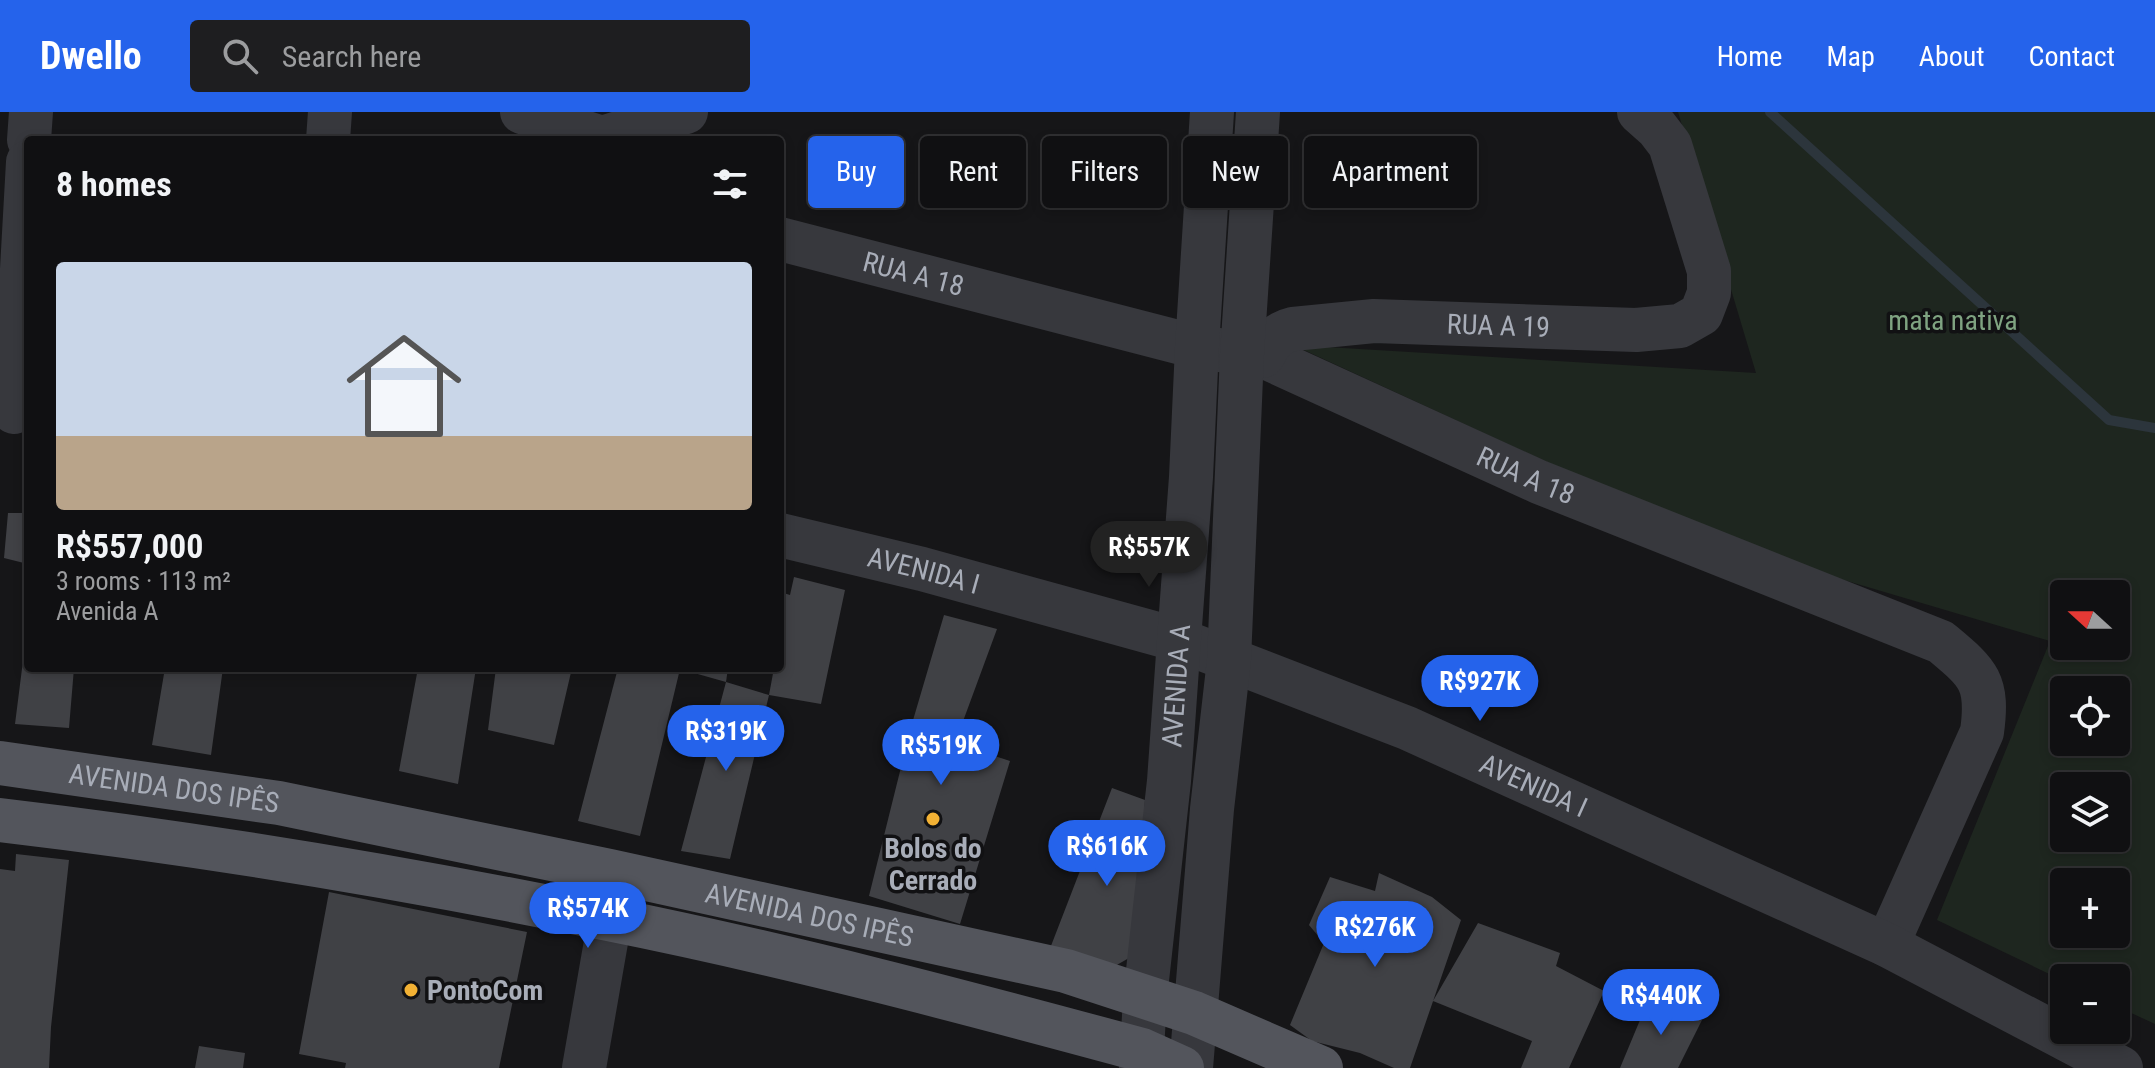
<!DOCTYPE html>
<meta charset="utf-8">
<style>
body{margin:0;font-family:"Roboto Condensed",sans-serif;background:#1e1e20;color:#f1f3f6;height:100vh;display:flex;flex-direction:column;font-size:30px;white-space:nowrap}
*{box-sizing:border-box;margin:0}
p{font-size:26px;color:#9c9d9f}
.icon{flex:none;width:44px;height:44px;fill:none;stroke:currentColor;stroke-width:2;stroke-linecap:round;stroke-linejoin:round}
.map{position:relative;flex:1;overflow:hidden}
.details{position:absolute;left:24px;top:24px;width:760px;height:536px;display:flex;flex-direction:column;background:#101012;border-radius:8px;box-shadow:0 4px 12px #0003,0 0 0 2px #303032}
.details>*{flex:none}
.top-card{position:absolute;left:808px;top:24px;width:760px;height:72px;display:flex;gap:16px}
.needle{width:52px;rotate:291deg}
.buttons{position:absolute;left:2050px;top:468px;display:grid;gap:16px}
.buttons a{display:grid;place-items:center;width:80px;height:80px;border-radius:8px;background:#101012;box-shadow:0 4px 12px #0003,0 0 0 2px #303032;font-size:40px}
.price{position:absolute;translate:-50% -68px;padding:0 18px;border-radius:28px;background:#2563eb;color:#fff;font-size:26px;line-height:52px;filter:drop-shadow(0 2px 4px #0008)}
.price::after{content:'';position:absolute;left:50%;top:48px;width:24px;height:18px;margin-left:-12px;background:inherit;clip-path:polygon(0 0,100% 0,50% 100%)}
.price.active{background:#222;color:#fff}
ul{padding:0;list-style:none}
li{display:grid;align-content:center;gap:16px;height:424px;padding:0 32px}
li+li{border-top:2px solid #303032}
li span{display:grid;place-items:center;height:248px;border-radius:8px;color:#555}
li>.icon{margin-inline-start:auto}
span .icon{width:144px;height:144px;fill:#fffc;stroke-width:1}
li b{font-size:34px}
h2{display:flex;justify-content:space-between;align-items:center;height:96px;padding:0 32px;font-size:34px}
.chip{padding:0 28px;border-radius:8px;background:#101012;box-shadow:0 4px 12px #0003,0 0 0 2px #303032;font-size:28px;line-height:72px}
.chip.active{background:#2563eb;color:#fff}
header{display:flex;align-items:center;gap:48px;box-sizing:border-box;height:112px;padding:0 40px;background:#2563eb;color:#fff}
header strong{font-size:38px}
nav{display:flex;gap:44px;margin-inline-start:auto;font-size:28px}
.search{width:560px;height:72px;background:#1e1e20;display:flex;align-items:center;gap:20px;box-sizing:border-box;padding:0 28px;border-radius:8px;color:#9c9d9f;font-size:30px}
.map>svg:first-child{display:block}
</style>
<header>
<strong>Dwello</strong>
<div class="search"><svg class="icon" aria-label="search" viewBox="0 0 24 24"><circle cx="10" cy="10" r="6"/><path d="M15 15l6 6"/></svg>Search here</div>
<nav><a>Home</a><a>Map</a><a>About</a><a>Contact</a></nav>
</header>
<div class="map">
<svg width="2155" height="956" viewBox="0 0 2155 956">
<rect width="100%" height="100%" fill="#161618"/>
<path fill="#1e261f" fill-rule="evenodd" d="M1678,0h477v912l-39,-18v-28h-52v3l-127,-61 113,-279 -294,-87 -220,-97 -243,-112 463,28zM2064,482h52v52h-52zM2064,578h52v52h-52zM2064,674h52v52h-52zM2064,770h52v52h-52z"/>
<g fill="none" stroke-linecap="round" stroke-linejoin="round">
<path stroke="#2c353c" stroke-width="10" d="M1770,0l339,308 46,8"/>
</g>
<path fill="#404145" d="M8,401h20v51l-24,-6z
M794,465l51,13 -24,114 -52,-9 5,-27h6v-76l10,3z
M944,503l53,14 -42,114 55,18 -50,163 -91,-28 42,-169z
M26,525h2v31h46l-5,60 -54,-4z
M165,556h58l-12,87 -59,-10z
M418,556h58l-18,116 -59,-13z
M496,556h76l-18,77 -66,-15z
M618,556h110l-2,14 -46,-13 -40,167 -62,-15z
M726,570l43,13 -39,164 -49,-8z
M1112,676l33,12 -9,154 -21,12 -66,-15z
M16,742l53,6 -18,167 -2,41h-49v-199l15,2z
M1379,761l53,24 29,23 -51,148h-16l-34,-15 -48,-12 -22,-16 34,-82 -15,-18 21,-48 45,14z
M329,780l198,40 -28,136h-154l1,-5 -47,-9z
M1478,811l82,30 -4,13 48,25 -35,77h-48l11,-27 -99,-40z
M1650,884l52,24 -24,48h-58z
M199,934l46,7 -2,15h-48z"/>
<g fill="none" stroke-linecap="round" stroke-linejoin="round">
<g stroke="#37383d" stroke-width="44">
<path d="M522,0l80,26 84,-26"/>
<path d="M29,28l2,-28"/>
<path d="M328,28l2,-28"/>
<path id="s1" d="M780,127l417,108 66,9 276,126 402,160c37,31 48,39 41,90l-95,213"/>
<path id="s2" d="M1263,244c7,-14 13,-23 30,-27l81,-8 262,9 44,-4 21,-12 8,-21v-22l-39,-126 -13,-17 -18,-16"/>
<path d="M14,300l14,-250"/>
<path id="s3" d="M780,423l142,34 257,71 228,88 480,217 234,123"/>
<path d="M584,956l26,-149"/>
<path id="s4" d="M1141,956l4,-70 24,-217 10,-141 12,-163 6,-130 15,-235"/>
<path d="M1191,956l21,-259 17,-149 13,-306 16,-242"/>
</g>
<g stroke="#53555c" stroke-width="44">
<path id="s5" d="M0,651l279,40 331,68 456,100 128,42 127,55"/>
<path d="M0,708c204,24 407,58 608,99 180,36 357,83 534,131l40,18"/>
</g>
</g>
<g fill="#f2b134" stroke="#111113" stroke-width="3">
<circle cx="933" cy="707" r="8"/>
<circle cx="411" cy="878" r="8"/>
</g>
<g text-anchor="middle" stroke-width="7" stroke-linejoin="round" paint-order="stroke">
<g font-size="28" fill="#a8adb8" stroke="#111113">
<text dy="10" stroke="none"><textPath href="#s1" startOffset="138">RUA A 18</textPath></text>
<text dy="10" stroke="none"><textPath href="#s2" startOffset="248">RUA A 19</textPath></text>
<text dy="10" stroke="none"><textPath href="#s1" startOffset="786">RUA A 18</textPath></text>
<text dy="10" stroke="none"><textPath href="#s3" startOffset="148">AVENIDA I</textPath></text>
<text dy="10" stroke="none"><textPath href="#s4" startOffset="384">AVENIDA A</textPath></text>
<text dy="10" stroke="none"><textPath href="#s3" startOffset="796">AVENIDA I</textPath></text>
<text dy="10" stroke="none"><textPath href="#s5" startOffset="176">AVENIDA DOS IPÊS</textPath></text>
<text dy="10" stroke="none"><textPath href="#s5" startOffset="824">AVENIDA DOS IPÊS</textPath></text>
</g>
<g font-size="28" fill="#7fa381" stroke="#111113">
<text x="1953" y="218">mata nativa</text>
</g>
<g font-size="28" font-weight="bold" fill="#a8adb8" stroke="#111113">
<text x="933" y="746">Bolos do<tspan x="933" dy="32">Cerrado</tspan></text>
<text x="427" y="888" text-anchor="start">PontoCom</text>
</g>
</g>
</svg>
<div class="buttons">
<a><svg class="needle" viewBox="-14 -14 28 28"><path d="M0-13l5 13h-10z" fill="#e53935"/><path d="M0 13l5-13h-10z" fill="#9c9d9f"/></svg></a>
<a><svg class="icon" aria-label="locate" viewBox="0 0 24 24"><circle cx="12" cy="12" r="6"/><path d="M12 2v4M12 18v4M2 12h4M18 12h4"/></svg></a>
<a><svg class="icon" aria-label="layers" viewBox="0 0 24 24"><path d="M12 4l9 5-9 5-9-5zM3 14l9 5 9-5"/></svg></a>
<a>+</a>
<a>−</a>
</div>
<b class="price active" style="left:1149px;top:477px">R$557K</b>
<b class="price" style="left:1480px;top:611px">R$927K</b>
<b class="price" style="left:726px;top:661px">R$319K</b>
<b class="price" style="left:941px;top:675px">R$519K</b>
<b class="price" style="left:1107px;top:776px">R$616K</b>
<b class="price" style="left:588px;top:838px">R$574K</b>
<b class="price" style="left:1375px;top:857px">R$276K</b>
<b class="price" style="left:1661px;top:925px">R$440K</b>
<div class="top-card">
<a class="chip active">Buy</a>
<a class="chip">Rent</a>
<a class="chip">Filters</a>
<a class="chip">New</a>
<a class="chip">Apartment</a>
</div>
<section class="details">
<h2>8 homes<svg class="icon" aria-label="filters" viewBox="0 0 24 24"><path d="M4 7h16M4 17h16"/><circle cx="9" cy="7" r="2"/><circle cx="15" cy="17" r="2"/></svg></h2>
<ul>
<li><span style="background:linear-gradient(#c9d6e8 70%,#b9a48a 0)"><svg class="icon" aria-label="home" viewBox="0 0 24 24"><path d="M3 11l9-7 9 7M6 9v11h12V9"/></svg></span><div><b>R$557,000</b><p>3 rooms · 113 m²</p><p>Avenida A</p></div></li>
</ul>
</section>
</div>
